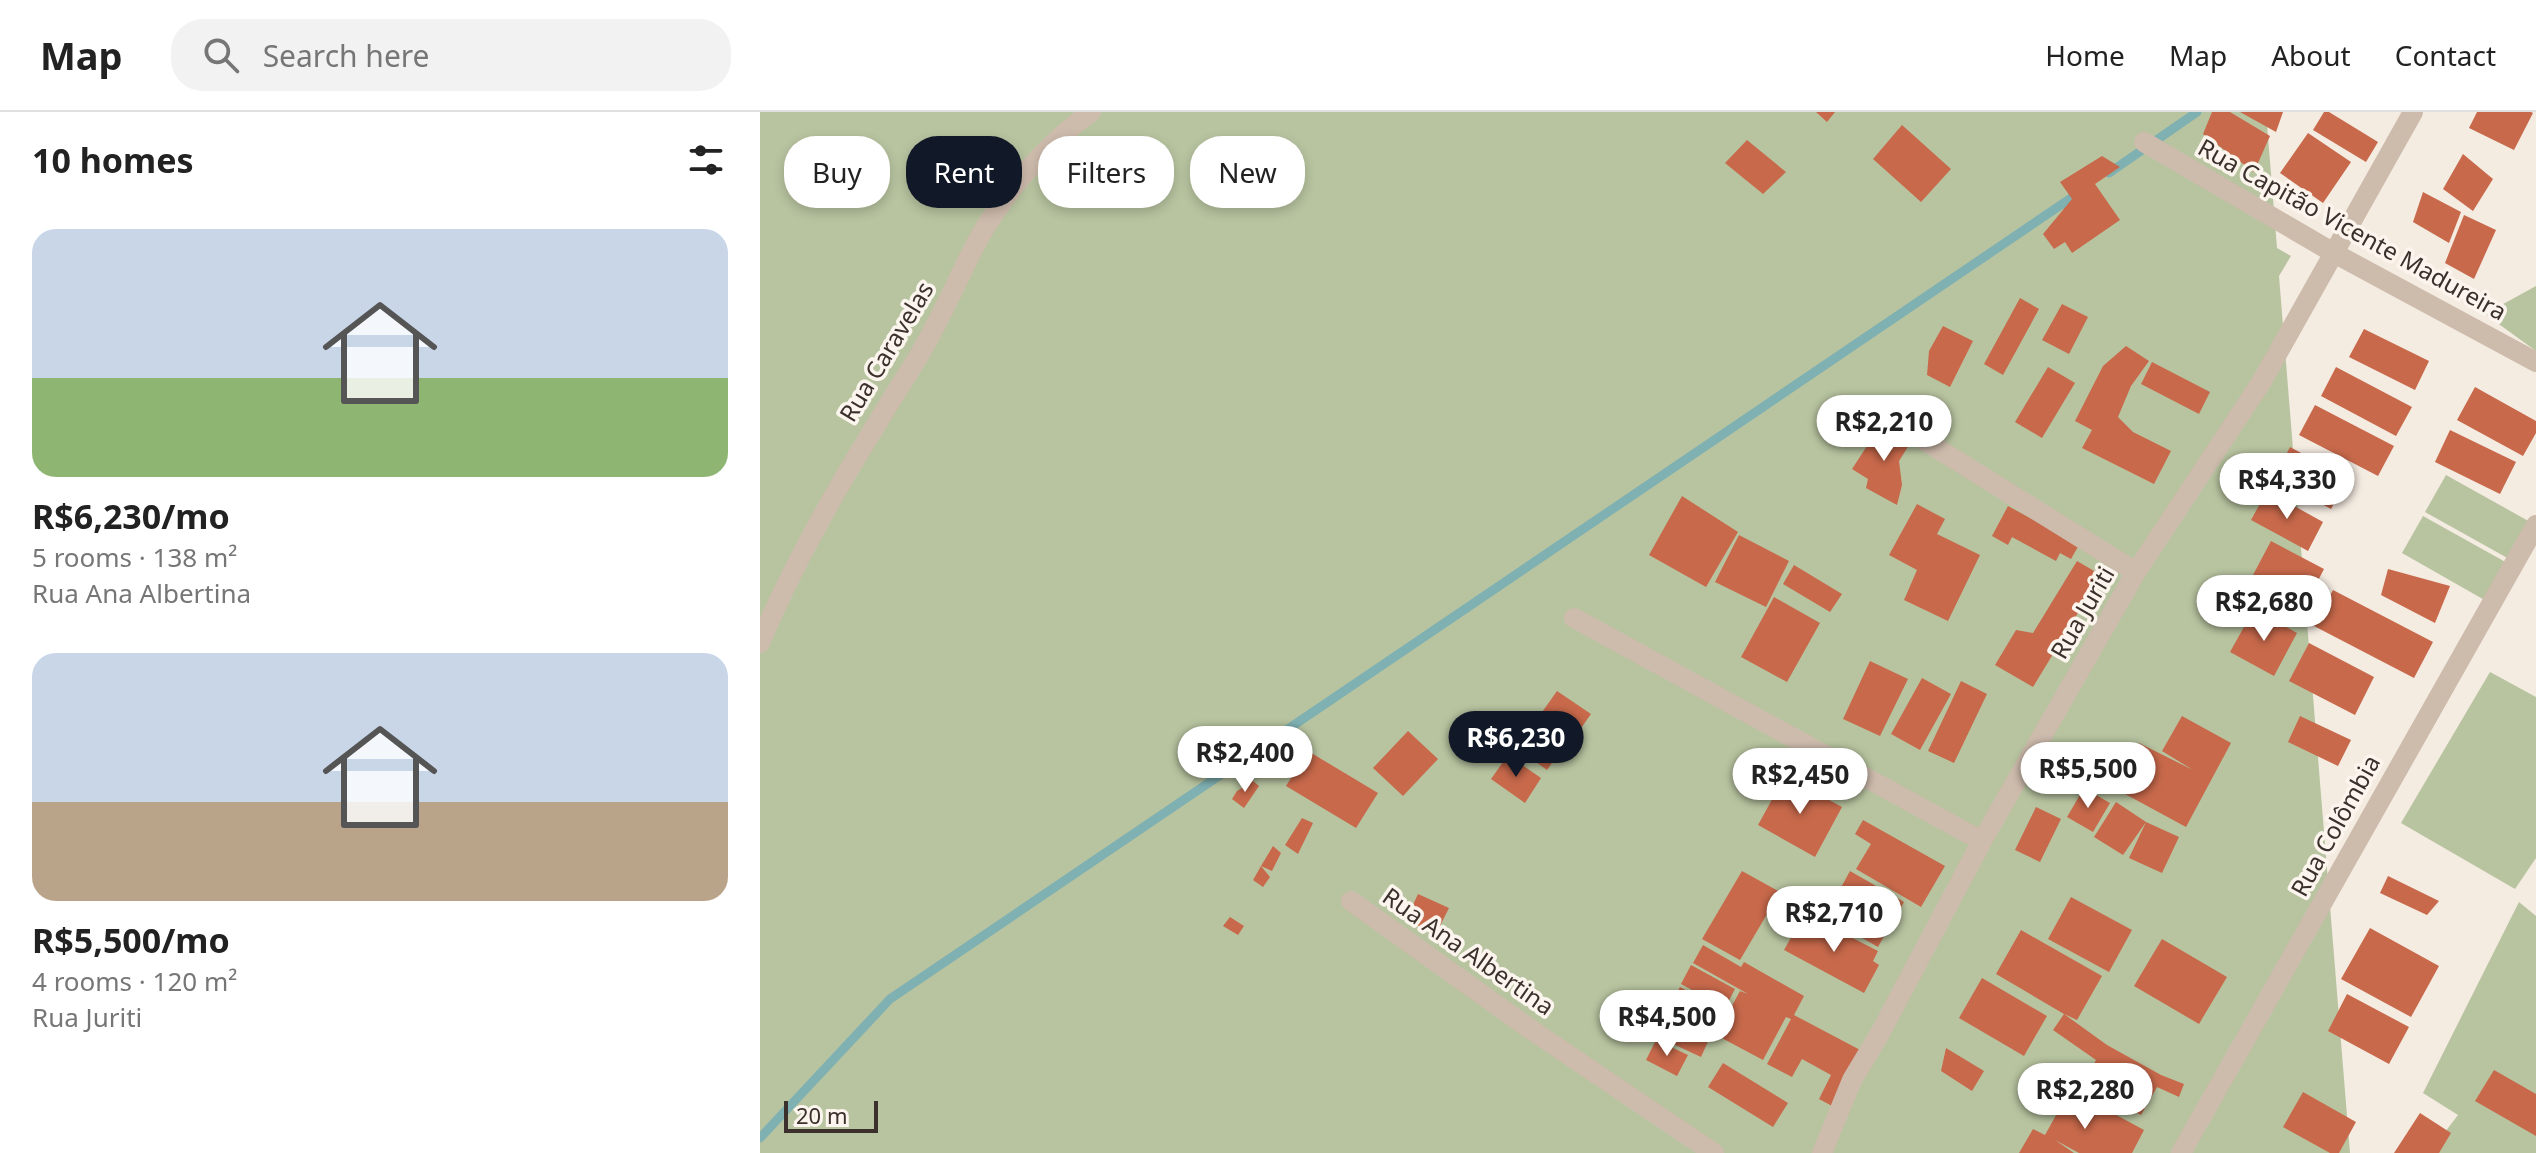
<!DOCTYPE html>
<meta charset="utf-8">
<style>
body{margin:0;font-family:"Noto Sans",sans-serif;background:#f2f2f2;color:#222;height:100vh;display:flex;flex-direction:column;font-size:30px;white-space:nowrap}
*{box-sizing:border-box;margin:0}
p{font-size:26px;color:#767676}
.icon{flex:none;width:44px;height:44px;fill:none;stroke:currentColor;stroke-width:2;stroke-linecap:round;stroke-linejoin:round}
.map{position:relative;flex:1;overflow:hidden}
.side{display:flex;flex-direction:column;background:#fff;width:760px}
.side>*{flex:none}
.banner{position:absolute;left:24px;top:24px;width:760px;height:72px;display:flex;gap:16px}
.scale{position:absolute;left:24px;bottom:20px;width:94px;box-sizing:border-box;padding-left:8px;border:4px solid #3b302b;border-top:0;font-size:22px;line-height:28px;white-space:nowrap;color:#3b302b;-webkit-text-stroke:6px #fbf5ee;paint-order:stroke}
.price{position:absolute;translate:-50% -68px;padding:0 18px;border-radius:28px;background:#fff;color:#222;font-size:26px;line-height:52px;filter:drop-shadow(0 2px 4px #0008)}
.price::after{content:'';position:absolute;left:50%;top:48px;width:24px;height:18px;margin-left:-12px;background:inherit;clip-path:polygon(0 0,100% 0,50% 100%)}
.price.selected{background:#111827;color:#fff}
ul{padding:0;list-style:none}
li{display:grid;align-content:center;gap:16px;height:424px;padding:0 32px}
li span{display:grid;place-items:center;height:248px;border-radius:24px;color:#555}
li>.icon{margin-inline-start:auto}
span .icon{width:144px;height:144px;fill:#fffc;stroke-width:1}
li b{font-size:34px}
h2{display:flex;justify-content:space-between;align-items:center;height:96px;padding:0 32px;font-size:34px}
.pill{padding:0 28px;border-radius:32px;background:#fff;box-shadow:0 4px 12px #0003;font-size:28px;line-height:72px}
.pill.selected{background:#111827;color:#fff}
header{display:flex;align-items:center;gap:48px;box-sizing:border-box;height:112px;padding:0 40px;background:#fff;border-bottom:2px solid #e0e0e0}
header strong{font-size:38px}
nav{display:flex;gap:44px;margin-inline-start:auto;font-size:28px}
.search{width:560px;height:72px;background:#f2f2f2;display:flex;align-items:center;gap:20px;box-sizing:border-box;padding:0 28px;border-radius:32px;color:#767676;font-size:30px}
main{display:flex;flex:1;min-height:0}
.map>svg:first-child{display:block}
</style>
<header>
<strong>Map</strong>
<div class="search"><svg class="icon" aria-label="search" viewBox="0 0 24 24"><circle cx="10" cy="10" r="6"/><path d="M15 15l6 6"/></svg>Search here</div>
<nav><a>Home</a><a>Map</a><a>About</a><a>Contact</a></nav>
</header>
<main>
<section class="side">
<h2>10 homes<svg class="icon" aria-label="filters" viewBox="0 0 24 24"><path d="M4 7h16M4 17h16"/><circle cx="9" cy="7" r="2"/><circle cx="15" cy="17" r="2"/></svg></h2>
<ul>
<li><span style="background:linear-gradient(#c9d6e8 60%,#8fb573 0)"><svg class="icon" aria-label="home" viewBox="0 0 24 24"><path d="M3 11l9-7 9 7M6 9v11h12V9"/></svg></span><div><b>R$6,230/mo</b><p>5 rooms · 138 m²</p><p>Rua Ana Albertina</p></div></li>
<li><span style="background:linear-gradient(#c9d6e8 60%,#b9a48a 0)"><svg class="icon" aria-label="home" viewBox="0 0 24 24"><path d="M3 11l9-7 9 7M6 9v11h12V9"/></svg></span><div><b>R$5,500/mo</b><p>4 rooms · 120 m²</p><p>Rua Juriti</p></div></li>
</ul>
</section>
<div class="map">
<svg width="1776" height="1041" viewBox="0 0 1776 1041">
<rect width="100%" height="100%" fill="#f4ebe1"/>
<path fill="#b8c4a0" d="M0,0h1506l11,136 14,8 -12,20 71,877h-1590z
M1776,174v65l-51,-37z
M1686,363l86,48 -21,37 -86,-48z
M1663,404l86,48 -21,38 -86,-49z
M1730,560l46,25v161l-21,31 -114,-66z
M1759,790l17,14v237h-107l29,-38 -35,-22z"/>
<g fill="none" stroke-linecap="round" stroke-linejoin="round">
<path stroke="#7fb0b2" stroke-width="9" d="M1349,61l88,-61
M0,1026l130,-139 1190,-807"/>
</g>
<path fill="#c8694b" d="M1056,0h19l-8,10z
M1452,0h18l40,24 -16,36 -51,-38z
M1480,0h43l-7,20z
M1564,0h5l49,30 -12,20 -53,-32z
M1717,0h54l2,1 -19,37 -45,-22z
M1142,13l49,44 -30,33 -48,-43z
M1548,21l43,29 -28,41 -43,-30z
M987,28l39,32 -23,22 -38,-31z
M1703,42l30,25 -20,32 -30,-22z
M1342,44l18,11 -25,17 25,36 -48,33 -7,-11 -11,7 -11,-15 29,-35 -12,-17z
M1663,80l38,20 -12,31 -36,-21z
M1704,103l32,15 -22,49 -29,-16z
M1260,186l19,11 -36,66 -19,-11z
M1302,192l26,13 -19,37 -27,-14z
M1183,214l30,15 -23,46 -23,-12 2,-24z
M1604,217l65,32 -14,29 -66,-33z
M1366,234l23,15 -18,25 -13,31 15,15 38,19 -17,33 -72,-36 10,-18 -17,-9 28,-55z
M1392,250l58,30 -11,22 -58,-30z
M1288,255l27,16 -33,55 -27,-16z
M1576,255l76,40 -16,29 -75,-40z
M1715,275l61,34v12l-13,23 -66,-36z
M1555,293l79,41 -16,30 -79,-41z
M1122,311l29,19 -12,19 3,24 -5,20 -31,-17 2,-9 -16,-10z
M1690,318l66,32 -16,32 -65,-32z
M1530,335l58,31 -17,31 -57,-31z
M1507,379l56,31 -15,29 -57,-31z
M922,384l56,36 -32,55 -57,-32z
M1157,392l28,15 -8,15 43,21 -32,66 -44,-21 13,-30 -28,-15z
M1248,394l71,39 -8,14 -11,-6 -4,8 -44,-24 -4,8 -16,-9z
M979,423l50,26 -23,46 -51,-25z
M1511,429l53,28 -26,50 -53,-29z
M1317,449l24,14 -68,112 -38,-22 21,-35 17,3z
M1034,453l48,29 -12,18 -47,-28z
M1628,457l62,17 -15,37 -54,-28z
M1573,478l100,52 -19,36 -100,-52z
M1014,485l46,26 -33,59 -46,-25z
M1494,497l43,24 -23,43 -44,-24z
M1549,531l65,34 -19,38 -66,-34z
M1110,549l38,18 -28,57 -37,-17z
M1162,566l29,16 -31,56 -29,-16z
M1201,569l26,13 -33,69 -26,-12z
M797,579l34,23 -17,24 -34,-23z
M1422,604l49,27 -45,84 -72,-39 25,-45 54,27 -31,-19z
M1540,604l51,24 -13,26 -50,-24z
M770,610l34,24 -17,24 -33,-24z
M648,619l30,28 -35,37 -30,-28z
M548,639l70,42 -22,35 -70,-42z
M748,643l33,23 -16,25 -34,-24z
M1025,664l57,31 -27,50 -57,-32z
M493,669l6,5 -15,22 -12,-9 5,-8z
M1324,676l26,15 -17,29 -26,-15z
M1356,690l30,20 -23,33 -29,-18z
M1276,695l25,12 -21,43 -25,-12z
M542,706l11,5 -15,31 -13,-9z
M1103,708l82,46 -24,41 -65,-38 15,-25 -16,-10z
M1386,710l33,15 -17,36 -33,-15z
M513,734l8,7 -9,18 -11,-5 9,11 -7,10 -10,-7 8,-14z
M982,759l38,21 -40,68 -38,-21z
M1090,759l54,31 -12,22 -54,-31z
M1628,764l51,25 -12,14 -47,-22z
M658,782l31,14 -13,26 -30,-14z
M1076,782l54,31 -12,22 -54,-31z
M1311,785l61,33 -23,42 -61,-33z
M470,805l14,9 -6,9 -15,-9z
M1042,806l17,9 6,-3 53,27 -5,10 6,4 -15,28 -80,-43z
M1610,816l69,38 -28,51 -70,-38z
M1261,818l81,46 -25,44 -13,-6 43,31 54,30 23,9 -5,13 -22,-10 -16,28 -58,-31 13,-24 -43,-30 11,-16 -68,-40z
M1402,827l65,38 -28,47 -65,-38z
M943,833l38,22 3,-5 60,34 -10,19 70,37 -30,55 -15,-8 12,-24 -29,-16 -10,18 -25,-13 24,-45 -5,-2 -23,43 -47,-25 24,-44 8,3 -55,-31z
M931,853l44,24 -10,19 -44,-24z
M1222,866l65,38 -23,40 -65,-38z
M920,875l42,22 -8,15 -42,-22z
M1587,882l62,33 -20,37 -61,-33z
M911,893l44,21 -14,31 -45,-21z
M896,928l32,15 -11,21 -31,-16z
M1186,936l38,23 -12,20 -31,-20z
M963,951l65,40 -15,24 -65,-40z
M1734,958l42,24v42l-61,-35z
M1310,978l74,40 -12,23h-53l-24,-13 19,13h-55l14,-24 12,6z
M1543,980l53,30 -17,31h-9l-47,-26z
M1660,1001l31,20 -12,20h-45z"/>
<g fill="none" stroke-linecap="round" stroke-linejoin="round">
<path stroke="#cdbbac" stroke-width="20" d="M1384,30l188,110 204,110
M1149,319l227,141
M814,506l408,223
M0,531c42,-100 98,-190 155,-281 25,-40 42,-83 64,-124 27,-48 68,-94 112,-126
M591,789l179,128 184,124
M1062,1041l30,-73 27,-45 103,-194 154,-269 126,-191 151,-269
M1421,1041l355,-628"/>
</g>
<g text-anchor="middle" stroke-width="7" stroke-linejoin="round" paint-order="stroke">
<g font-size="24" fill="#3b302b" stroke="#fbf5ee">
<text transform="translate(1592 118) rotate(29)" y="8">Rua Capitão Vicente Madureira</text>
<text transform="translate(127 240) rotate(-59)" y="8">Rua Caravelas</text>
<text transform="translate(1323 501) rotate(-60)" y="8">Rua Juriti</text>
<text transform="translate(1576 714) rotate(-61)" y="8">Rua Colômbia</text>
<text transform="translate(708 840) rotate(35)" y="8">Rua Ana Albertina</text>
</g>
</g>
</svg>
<div class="scale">20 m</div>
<b class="price" style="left:1124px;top:351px">R$2,210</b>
<b class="price" style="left:1527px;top:409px">R$4,330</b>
<b class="price" style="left:1504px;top:531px">R$2,680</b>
<b class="price selected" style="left:756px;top:667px">R$6,230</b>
<b class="price" style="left:485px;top:682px">R$2,400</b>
<b class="price" style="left:1328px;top:698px">R$5,500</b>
<b class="price" style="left:1040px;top:704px">R$2,450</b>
<b class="price" style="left:1074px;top:842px">R$2,710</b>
<b class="price" style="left:907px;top:946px">R$4,500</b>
<b class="price" style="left:1325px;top:1019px">R$2,280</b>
<div class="banner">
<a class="pill">Buy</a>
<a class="pill selected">Rent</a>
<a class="pill">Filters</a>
<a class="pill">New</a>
</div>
</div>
</main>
